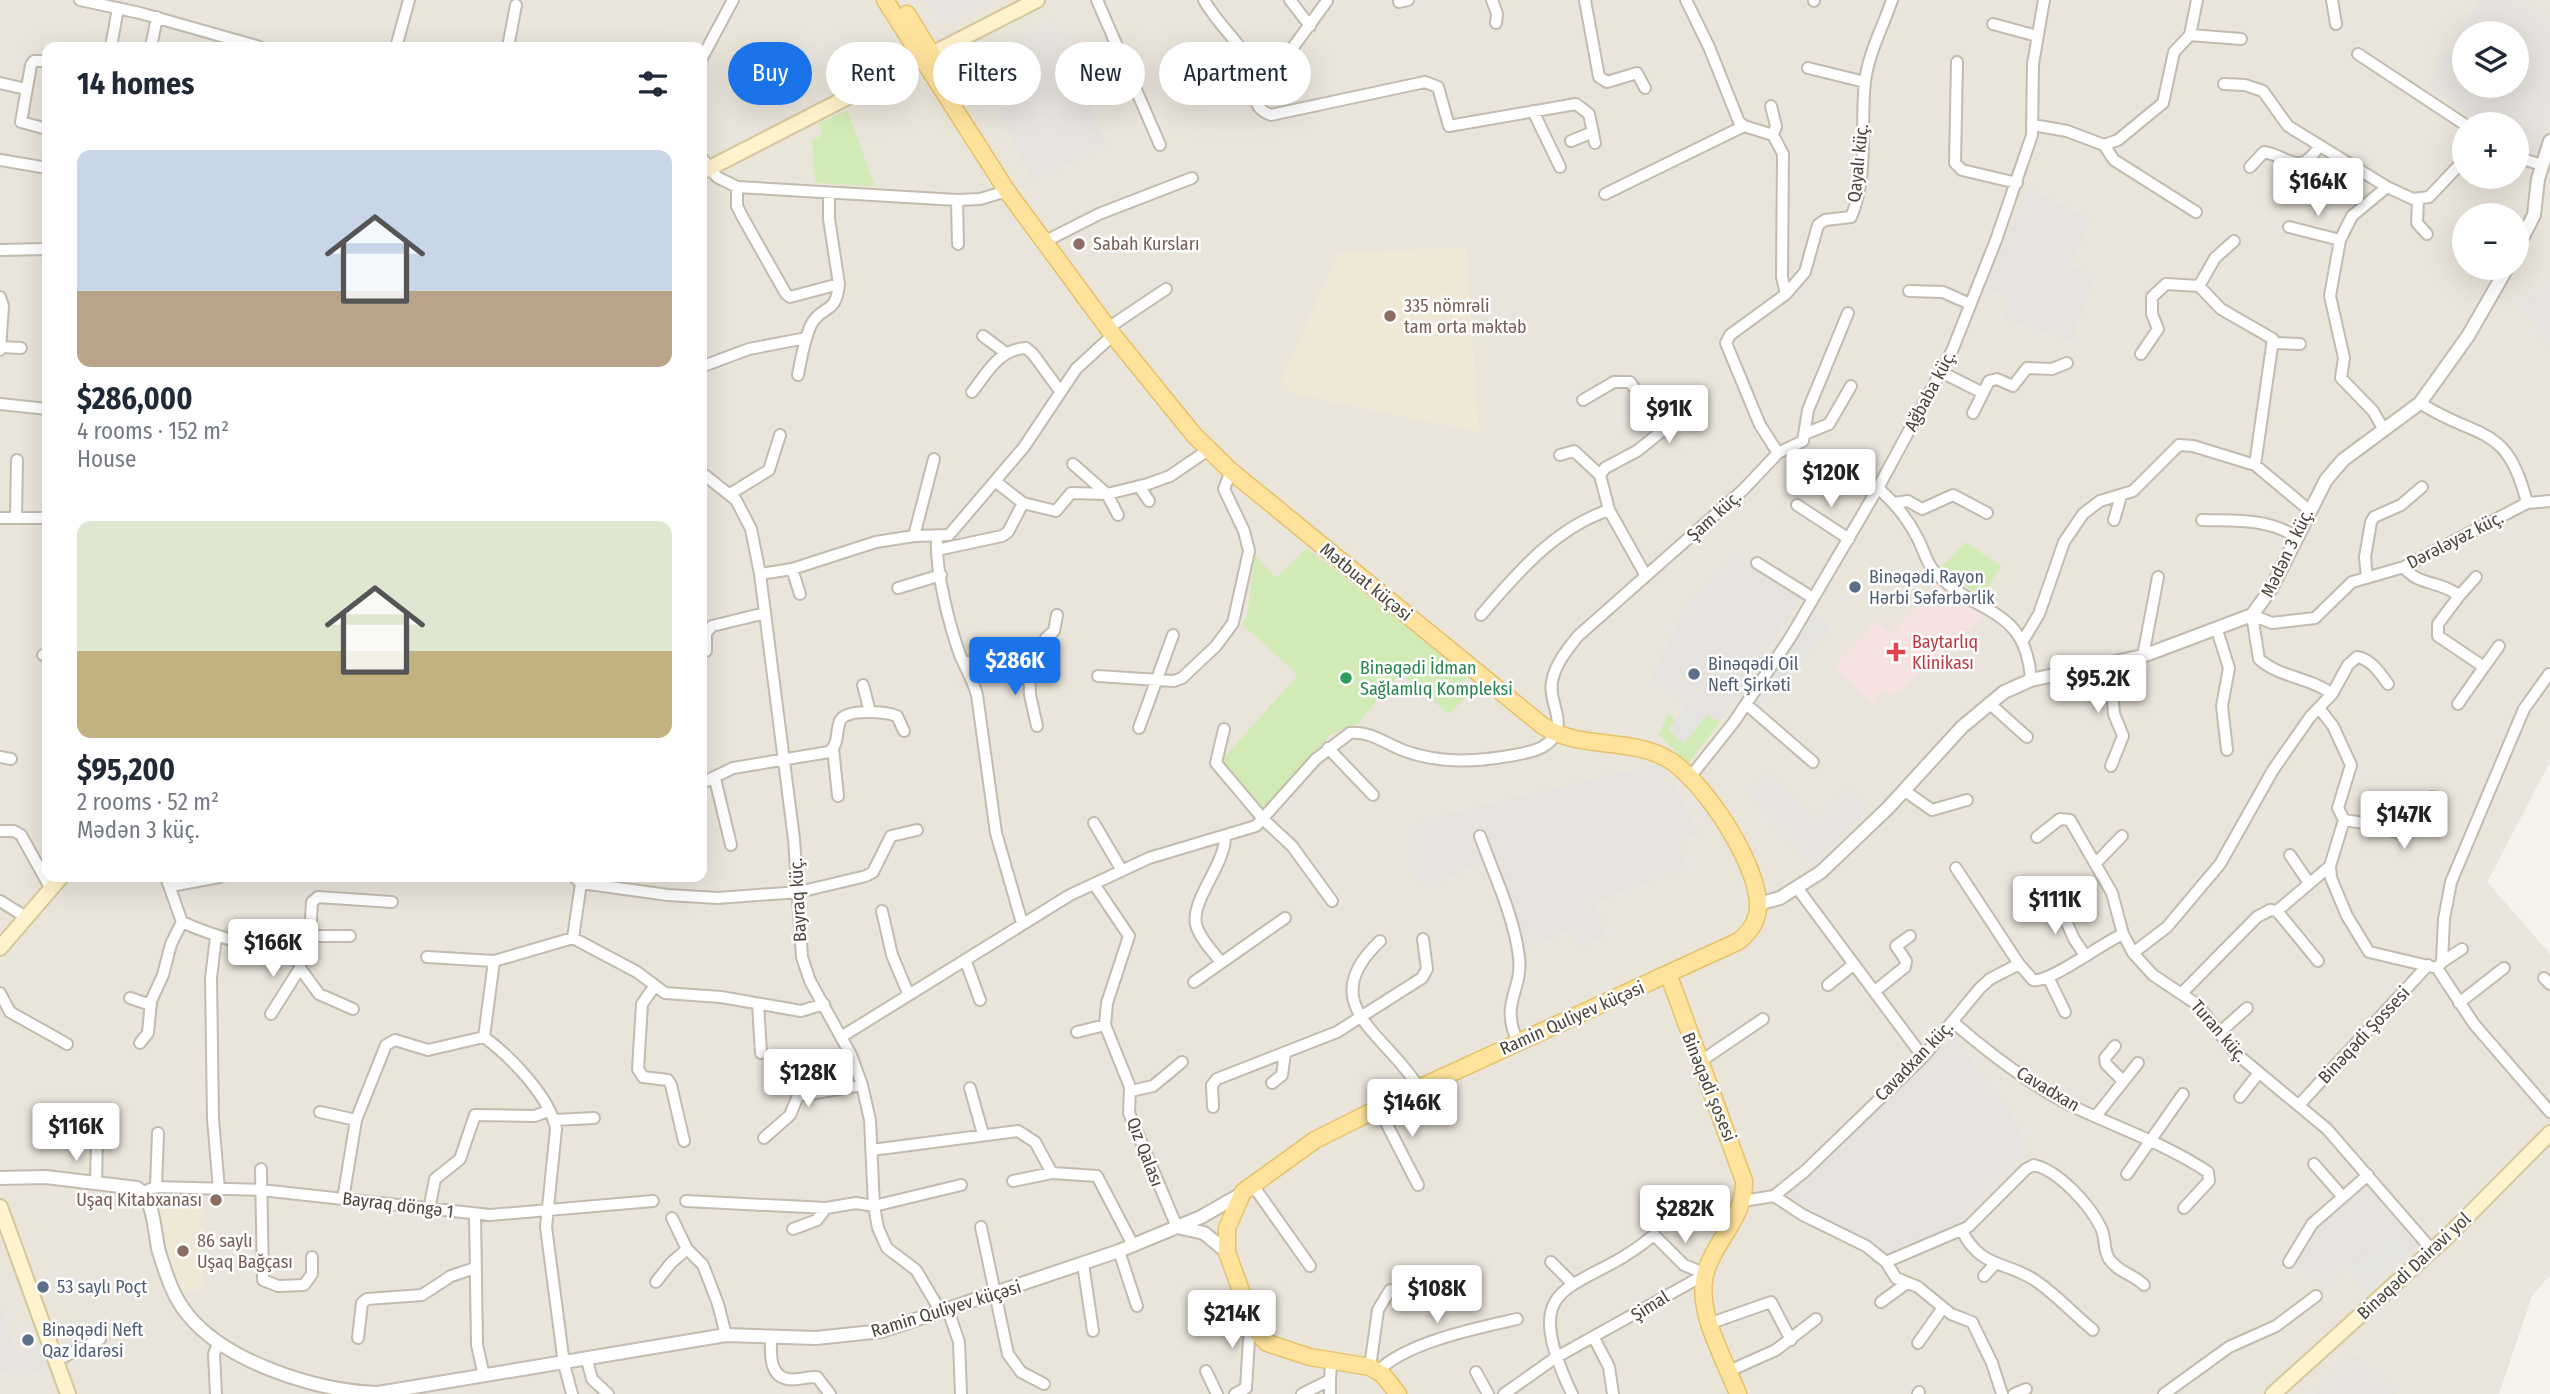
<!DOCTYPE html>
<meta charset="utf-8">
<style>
body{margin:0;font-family:"Fira Sans Condensed",sans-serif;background:#f6f6f7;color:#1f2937;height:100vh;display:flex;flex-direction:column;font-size:26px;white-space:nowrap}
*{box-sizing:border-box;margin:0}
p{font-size:23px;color:#747a83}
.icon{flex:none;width:38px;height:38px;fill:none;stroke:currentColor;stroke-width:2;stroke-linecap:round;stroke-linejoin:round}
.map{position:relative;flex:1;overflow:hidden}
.panel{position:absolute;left:42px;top:42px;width:665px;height:840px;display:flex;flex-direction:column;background:#fff;border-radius:14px;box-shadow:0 7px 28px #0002}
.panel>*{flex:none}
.top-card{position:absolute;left:728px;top:42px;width:665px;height:63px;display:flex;gap:14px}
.fabs{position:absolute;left:2452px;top:21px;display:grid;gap:14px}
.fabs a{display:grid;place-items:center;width:77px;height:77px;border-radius:50%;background:#fff;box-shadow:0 7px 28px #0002;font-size:35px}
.price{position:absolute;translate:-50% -60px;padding:0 16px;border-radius:7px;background:#fff;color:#222;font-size:23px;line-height:46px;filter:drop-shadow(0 2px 4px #0008)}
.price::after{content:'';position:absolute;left:50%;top:42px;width:21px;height:16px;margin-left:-10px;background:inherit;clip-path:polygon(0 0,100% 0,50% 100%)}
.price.selected{background:#1a73e8;color:#fff}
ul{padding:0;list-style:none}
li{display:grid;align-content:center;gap:14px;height:371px;padding:0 35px}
li span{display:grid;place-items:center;height:217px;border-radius:14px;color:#555}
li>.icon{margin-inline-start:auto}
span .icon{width:126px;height:126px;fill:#fffc;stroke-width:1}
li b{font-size:30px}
h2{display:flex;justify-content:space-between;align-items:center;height:84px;padding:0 35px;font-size:30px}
.chip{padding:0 24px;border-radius:32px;background:#fff;box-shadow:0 7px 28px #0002;font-size:24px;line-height:63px}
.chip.selected{background:#1a73e8;color:#fff}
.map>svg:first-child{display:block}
</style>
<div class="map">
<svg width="2550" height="1394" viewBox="0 0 2550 1394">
<rect width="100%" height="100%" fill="#f6f3ec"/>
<path fill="#eae5da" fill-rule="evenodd" d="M0,0h2550v762l-63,120 63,72v321l-18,21 -33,98h-2499zM2464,33h52v53h-52zM47,47h655v830h-655zM2464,124h52v53h-52zM2464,215h52v53h-52z"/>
<path fill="#e6e2dd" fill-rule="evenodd" d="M924,0h67l-48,25z
M2478,0h44l28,18v107l-15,32h-9l-9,-7 -1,-26h-35l-54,-39zM2464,33h52v53h-52z
M1054,22l54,125 -76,32 -36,-74 14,-7 -21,-47z
M2028,188l62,31 -20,46 24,13 -23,63 -68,-24 7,-19 -27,-11z
M2550,280v67l-32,-43z
M1734,554l67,43 -81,125 -68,-42 32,-73z
M1661,763l38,68 -21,14 9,22 -91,35 9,34 -26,11 -6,-17 -49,17 -27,-90 -73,30 -15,-21v-37l38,-15z
M1769,771l49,50 30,-31 21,19 -56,58 -67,-76z
M1955,1036l59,83 13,31 -69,74 -69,30 -103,-58z
M2368,1181l35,43 -83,63 -26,-24 21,-37z
M0,1305l18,48 23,-8 7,22 -23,8 -6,-7 -19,4z
M2355,1355l40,39h-80l33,-32z"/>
<path fill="#efe8d6" d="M1466,248l13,184 -189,-39 -9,-13 58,-128z
M156,1193l44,1 3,95 -22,5 -20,-54z"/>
<path fill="#f6e3e0" d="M1935,583l48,34 -90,79 -9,-7 -13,14 -37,-35 42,-47 16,14z"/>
<path fill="#d2eab5" d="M847,110l28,76 -60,-3 -3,-42 11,-7 -5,-10z
M1965,542l36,24 -20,31 -40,-29z
M1307,548l161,128 -7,8 8,10 -20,20 -49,-41 -42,50 -27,11 -69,77 -42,-49 78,-87 -56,-51 5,-8 8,-61 21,23z
M1668,713l7,7 -6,10 15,13 23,-28 13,7 -32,42 -29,-29z"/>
<path fill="#e5e3e0" d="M1808,608l22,21 -69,77 -11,-8z
M1687,702l20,13 -23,28 -15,-13z
M2401,1226l15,20 -49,46 -20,-26z"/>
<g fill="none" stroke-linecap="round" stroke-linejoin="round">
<g stroke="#c2bbae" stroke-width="14">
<path id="minor" d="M80,0l60,13 120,34
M1097,0l63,145
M1204,0c14,25 39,46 50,68 9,18 -10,37 17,47l154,-33 13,5 11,39 127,-22 13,10 6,29
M1290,0l20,26
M1492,0l5,14 -1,9
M1585,0l14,77 8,5 30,-9 8,15
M2332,0l4,24
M1814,1v-1
M1399,2l9,-2
M1993,24l44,12
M2190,35l51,4
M111,47l7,-39
M151,47l6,-30
M396,47l13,-47
M508,47l8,-42
M2358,54l106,70
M702,58l31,-58
M47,61h-13l-3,4 -10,57 26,7
M1957,62l-2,101 7,7 55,13
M1808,68l57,14
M1257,78l26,-17 44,-60
M0,83l26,6
M2224,84l21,1 18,6 25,35 99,61 26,12 16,-2 35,-37
M1771,106l5,20 -3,9
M1533,111l27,56
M2033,125l34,6 37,14 14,-5 45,-37 11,-51 16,-17 7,-35
M1571,141l22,-9
M2104,145l10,15 82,52
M2516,157l26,8
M702,158l15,19 20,10 220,13 23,-1 27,-8
M0,160l47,8
M2250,167l14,-15c27,5 34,25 55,-5
M737,187v19l6,12 43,76 4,3 49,-13
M1605,194l139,-68
M957,200l1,44
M2418,200l-1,23 10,11
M2289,227l51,13
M1044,242l55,-28 93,-36
M0,250l47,-1
M2199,286l16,-28 19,-17
M1909,291l34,1 27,12
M1786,294l19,-22 13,-47 7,-5 26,-3c18,-41 9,-91 14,-135 3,-28 18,-55 27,-82
M0,297l3,9 -3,44
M1108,328l58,-39
M983,336l23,17
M2274,343l26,1
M1,347l20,1
M2141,354l17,-25 -6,-15v-17l14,-13 33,2 22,23 52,30 -18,126
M706,365l43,-16 57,-11
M1941,372l40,20
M798,375c3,-16 6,-35 13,-50 11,-21 25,-9 28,-41l-10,-65v-25
M972,392c15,-19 27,-43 54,-44l7,6 27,37
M1583,400l31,-18h16l31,43 1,6 -25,20 -32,17 -5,7 9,35 37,66
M2420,403c59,38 87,19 107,100
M0,404l47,5
M1973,413l16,-32 8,-2 16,7 14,-18 25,1 15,-6
M2384,430l-11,-19 -32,-33 3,-20 -14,-62 10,-56 12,-24 35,-29
M1807,433l22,-9 22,-38
M1778,453l25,-12 5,-31 40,-97
M1560,455l14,-4 26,24
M1073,464l34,30 11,21
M702,473l34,27 15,29 9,45 34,265 8,118 8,24 41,74 11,30 8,35 4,86 4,22 9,20 29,22 25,42
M995,481l28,22 33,8 15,-18 36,1 41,-10 22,-8 38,-26
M1139,486l10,15
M1878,488c16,14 30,31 40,51 6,11 8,24 17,33 42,45 91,33 96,108
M730,494l39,-24 11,-35
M1895,503l13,-2 14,8 31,-14 34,18
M1797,505l52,34
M16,517l1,-57
M0,518h47
M2114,520l7,-24
M2202,520c33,1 66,-2 94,17
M914,536l20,-77
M937,537c-2,33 12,87 23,118 6,14 13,25 17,40l19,138 26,90
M937,550l65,-14 6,-4 15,-29
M1757,563l56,35
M2404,567c13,19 39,14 55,29l-21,28v12l46,31 -26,37
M792,569l8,25
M760,574l32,-5 84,-27 38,-6 35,-1 75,-88 52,-78 37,-34
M2367,578l-2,-21 6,-35 3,-5 27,-12 21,-18
M898,588l43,-13
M2459,596l17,-19
M1481,615c36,-42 74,-87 128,-105
M2252,615l20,8 43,-5 37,-36 52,-15 123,-64 23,-2
M2217,630l12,38 -7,38 5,44
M2024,639l15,-25 25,-72 19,-28 17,-13 33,-10 46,-46 14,1 62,19 54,45
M706,651v-18l6,-7 53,-13
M43,655h4
M2143,656l15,-79
M964,663l21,-3 57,7 4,-29 8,-7 3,-16
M2110,665l4,49 9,22 -12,30
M1029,666l1,29 7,31
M2484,667l15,-21
M2549,674l-25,35 -73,173 -7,37 -2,43 -5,6 37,56 76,88
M1098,676l76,5 8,-3 34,-32 17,-23 16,-72 -5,-20 -20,-42 7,-18
M863,685l7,27
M2332,694l16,-29 9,-8c14,2 23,16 31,27
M1989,703l38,34
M1746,704l67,58
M2319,708l14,18 18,39 -13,43 6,12 -14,46 1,12 16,38 22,36 68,16
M1139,728l34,-93
M1224,729l-8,34 48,57 28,26 40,55
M833,748l5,48
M1328,748l45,47
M0,757l11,2
M1691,776l43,-54 56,-84 88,-150 74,-137 44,-111 36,-105 1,-71 11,-64
M715,779l16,66
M702,783l31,-15 96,-16c11,-9 6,-19 11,-31 5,-13 46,-9 57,-5l7,15
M1905,791l27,19 35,-10
M2344,820l27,4 35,11 26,-38
M1094,823l27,46
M0,831h14l7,4 30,54
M1480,836c14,39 34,80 39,121 4,35 -20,45 -1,85
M2037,837l23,-18 10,1 42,73 11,41 10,19 20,22 45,30 35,46 94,78 105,121
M2290,855l19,28
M2096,863l26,-27
M1956,868l63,96
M166,877l16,45c40,18 77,26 120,30
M574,877l7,6 87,12 50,3 81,-6 67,-16 7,-4 18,-36 26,-6
M1094,884l35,52 -22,67 -2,22 25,62 -1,26 48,114
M171,886l48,-9
M1798,889l125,168
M0,901l26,16
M2057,901l17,38 10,15
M882,911l10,44 16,38
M2277,911l41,50
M310,936h40
M216,937l-5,41 2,141 6,70
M573,938l8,-55
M1380,941c-68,64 7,93 39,147
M2133,953l34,-26 53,-63 53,-94 37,-53 22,-23c-22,-17 -52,-16 -73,-35l-7,-44
M427,957l67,4 79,-23 64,34 28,21 56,4 80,14 23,-7
M494,961l-10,76c26,19 66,60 72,92l-10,98 18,137 8,30
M966,962l14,38
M1221,962c-8,-10 -18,-20 -23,-32 -13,-24 27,-63 27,-93
M2442,962l20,-13
M2544,978l6,6
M2049,979l16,33
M1194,982l91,-64
M1828,985l26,-21
M654,987l-12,17 -4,65 5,8 25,3 3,5 13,56
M1875,991l30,-24 1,-6 -10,-15 14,-10
M2183,992l74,-75 13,-7 7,1 53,-45
M0,993l10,19 57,32
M130,998l21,7
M2459,1003l45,-35
M758,1004l3,49
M353,1009l-34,-15 -19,-26v-9l10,-23 2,-34 6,-5 74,5
M271,1014l29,-46
M1953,1022c37,32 76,62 119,84 46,22 94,38 136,66l1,9 -25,27
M1077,1032l28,-7
M2219,1033l28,-25
M841,1037l229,-142 79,-37 107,-32 60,-67 34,-26c21,-2 36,11 55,18 37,13 72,11 110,4 14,-3 29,-5 38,-17 13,-18 -5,-37 -1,-56 3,-18 15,-32 26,-46l165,-146 35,-37 -18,-28 -34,-82 4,-8 56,-41 -4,-17 1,-123 -10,-19 -29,-9 -5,-4 -30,-75 -23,-47
M140,1043l8,-10 3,-32 12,-26 8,-31 11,-22
M2115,1046l-10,12 1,6 17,17
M1698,1063l65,-44
M1272,1083l10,-8 3,-22
M970,1088l13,46
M1131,1091l22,-5 29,-24
M2240,1097l18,-23
M2299,1105l129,-140
M1213,1107l-1,-22 5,-6 120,-47 85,-54 5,-9 -4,-30
M1378,1107l40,78
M320,1112l36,8
M2096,1116l42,-53
M554,1120l40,-2
M73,1135l19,1 5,5 -1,41
M764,1138l26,-23 8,-19 64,-11
M872,1150l146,-19 17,11 17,31 45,3 36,69
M2314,1164l28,32
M261,1169l2,111 15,6 26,-1 8,-11v-17
M2127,1174l56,-80
M1013,1181l39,-8
M1252,1184l58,82
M156,1187l2,-54
M143,1192l13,-5 105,3 229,25 163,-14
M1774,1196l29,19 63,31 20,16 10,16 22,9 33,27 21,8 20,41 10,31
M343,1199l13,-79 30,-75 9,-5 33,10 56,-13
M686,1201l140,7 30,-5 18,3 87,-21
M1743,1201l31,-5 31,-25 118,-114 57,-69 10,-9 29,-15 14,16c17,3 69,-37 90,-46
M429,1210l6,-31 25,-20 15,-44 60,1 13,-5
M475,1214l2,131 7,31
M672,1218l15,31 16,16 15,39 8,31
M981,1227l27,127 13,18 23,12
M793,1229l24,-9 9,-12
M1962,1231c19,37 42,30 71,48 22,14 40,35 60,51
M1119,1251l18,55
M1551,1262l21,21
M1886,1262l82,-35 58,-58 8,-4c25,6 56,40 67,63 5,10 2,21 8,31 10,14 24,15 35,26
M2289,1262l23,-38 56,-49
M1083,1264l10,67
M1984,1276l11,-12
M656,1282l15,-19 16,-14
M1881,1302l26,-19
M948,1310l11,32 2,52
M1711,1323l60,-21 20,38
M771,1336c0,15 -3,40 17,43 10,2 20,-3 29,-2l13,17
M358,1338l4,-35 5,-4 55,-4 29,-19 24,-8
M1594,1338l15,29 4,27
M1918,1343l24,-34
M587,1360l5,19 16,15
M55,1361l45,-22
M1370,1367l8,-57 12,-20
M1206,1371l11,23
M1378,1371c29,-29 99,-43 139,-52
M1729,1371l47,-21 40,-31
M1476,1372l12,22
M216,1394l-2,-40 5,-12
M1235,1394l11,-6 3,-49 6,-9
M1302,1394l28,-14 1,-18
M1330,1394v-14
M1504,1394l51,-36 151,-84
M1572,1394c-58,-123 8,-97 82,-159l30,30 22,9
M1918,1394l1,-2
M2014,1394l12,-5
M2164,1394l65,-47 47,-21 40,-30"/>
</g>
<g stroke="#c2bbae" stroke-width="16">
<path id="tertiary" d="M2516,250l18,-35 4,-36 12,-38
M1758,904l22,-6 41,-26 67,-64 74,-81 42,-35 27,-12 112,-24 109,-41 19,-26 55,-109 17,-20 77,-57 48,-67 39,-68
M0,1178l46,-1 91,11c18,12 17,45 22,64 7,22 14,45 29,63 39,48 130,76 190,78l348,-58 90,3 66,-7 237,-80 82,-34 42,-24
M1177,1227l27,6 23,19"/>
</g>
<g stroke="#d6c79b" stroke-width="18">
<path id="secondary" d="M702,172l335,-172
M0,948l61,-71
M0,1207l68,187
M2273,1394l176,-159 101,-102"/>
</g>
<g stroke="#e6c16a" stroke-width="19">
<path id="primary" d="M885,0l122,191 106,144 81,100 37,36 312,255c37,24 84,11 123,32 36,19 101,116 91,157 -3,12 -10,19 -18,26l-320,147 -104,52 -72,52 -16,36v24l28,78 12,13 43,14 60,10 13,8 15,19
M907,14l50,82
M1669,976l75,205c1,38 -30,59 -39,94 -9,37 20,85 33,119"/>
</g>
<use href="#minor" stroke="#fff" stroke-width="10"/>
<use href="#tertiary" stroke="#fff" stroke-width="12"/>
<use href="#secondary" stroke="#fff3cd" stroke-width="14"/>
<use href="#primary" stroke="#ffe39c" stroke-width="16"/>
</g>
<g fill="#8d6e63" stroke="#fff" stroke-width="2.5">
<circle cx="1079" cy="244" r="7"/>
<circle cx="1390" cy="316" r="7"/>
<circle cx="216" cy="1200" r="7"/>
<circle cx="183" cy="1251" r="7"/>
</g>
<g fill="#5c6f8a" stroke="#fff" stroke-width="2.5">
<circle cx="1855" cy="587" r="7"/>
<circle cx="1694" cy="674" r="7"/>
<circle cx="43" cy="1287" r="7"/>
<circle cx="28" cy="1340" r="7"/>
</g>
<path fill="#e0444e" stroke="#fff" stroke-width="2.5" d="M1892.5 641.5h7v7h7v7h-7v7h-7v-7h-7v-7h7z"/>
<circle fill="#2e9e5b" stroke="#fff" stroke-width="2.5" cx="1346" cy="678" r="7"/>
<g text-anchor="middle" stroke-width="5" stroke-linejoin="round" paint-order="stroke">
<g font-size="18" fill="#4b4439" stroke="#fff">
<text transform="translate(1858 163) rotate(-84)" y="6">Qayalı küç.</text>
<text transform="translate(1930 391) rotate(-62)" y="6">Ağbaba küç.</text>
<text transform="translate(1714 516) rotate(-42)" y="6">Şam küç.</text>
<text transform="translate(2455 540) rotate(-27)" y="6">Dərələyəz küç.</text>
<text transform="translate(2287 553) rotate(-64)" y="6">Mədən 3 küç.</text>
<text transform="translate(1366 582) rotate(39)" y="6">Mətbuat küçəsi</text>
<text transform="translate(798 900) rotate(-93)" y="6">Bayraq küç.</text>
<text transform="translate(1572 1018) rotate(-24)" y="6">Ramin Quliyev küçəsi</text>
<text transform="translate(2219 1031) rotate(49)" y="6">Turan küç.</text>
<text transform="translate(2364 1035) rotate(-47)" y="6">Binəqədi Şossesi</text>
<text transform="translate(1914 1061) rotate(-46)" y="6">Cavadxan küç.</text>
<text transform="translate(1709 1087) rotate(68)" y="6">Binəqədi şosesi</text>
<text transform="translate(2048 1089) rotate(31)" y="6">Cavadxan</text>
<text transform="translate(1145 1152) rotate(69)" y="6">Qız Qalası</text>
<text transform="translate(398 1205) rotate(7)" y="6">Bayraq döngə 1</text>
<text transform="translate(2414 1266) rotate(-43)" y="6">Binəqədi Dairəvi yol</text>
<text transform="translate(1650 1306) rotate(-32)" y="6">Şimal</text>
<text transform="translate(946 1309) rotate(-17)" y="6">Ramin Quliyev küçəsi</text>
</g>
<g font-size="18" fill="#785e54" stroke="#fff" text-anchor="start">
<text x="1093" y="250">Sabah Kursları</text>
<text x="1404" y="312">335 nömrəli<tspan x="1404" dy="21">tam orta məktəb</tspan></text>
<text x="202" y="1206" text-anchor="end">Uşaq Kitabxanası</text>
<text x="197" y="1247">86 saylı<tspan x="197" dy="21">Uşaq Bağçası</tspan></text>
</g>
<g font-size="18" fill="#4e5e75" stroke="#fff" text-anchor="start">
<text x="1869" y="583">Binəqədi Rayon<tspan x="1869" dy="21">Hərbi Səfərbərlik</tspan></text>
<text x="1708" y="670">Binəqədi Oil<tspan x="1708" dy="21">Neft Şirkəti</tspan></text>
<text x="57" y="1293">53 saylı Poçt</text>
<text x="42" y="1336">Binəqədi Neft<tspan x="42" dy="21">Qaz İdarəsi</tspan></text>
</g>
<g font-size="18" fill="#be3a42" stroke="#fff" text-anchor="start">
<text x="1912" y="648">Baytarlıq<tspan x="1912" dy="21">Klinikası</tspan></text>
</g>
<g font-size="18" fill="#27864d" stroke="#fff" text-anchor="start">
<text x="1360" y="674">Binəqədi İdman<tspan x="1360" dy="21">Sağlamlıq Kompleksi</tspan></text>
</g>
</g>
</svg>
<div class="fabs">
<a><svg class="icon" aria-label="layers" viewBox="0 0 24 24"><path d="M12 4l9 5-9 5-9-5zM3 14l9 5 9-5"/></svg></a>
<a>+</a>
<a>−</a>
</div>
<b class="price" style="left:2318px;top:218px">$164K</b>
<b class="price" style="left:1669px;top:445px">$91K</b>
<b class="price" style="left:1831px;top:509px">$120K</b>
<b class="price selected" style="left:1015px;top:697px">$286K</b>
<b class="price" style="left:2098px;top:715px">$95.2K</b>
<b class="price" style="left:2404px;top:851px">$147K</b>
<b class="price" style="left:2055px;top:936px">$111K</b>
<b class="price" style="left:273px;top:979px">$166K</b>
<b class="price" style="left:808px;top:1109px">$128K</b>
<b class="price" style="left:1412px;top:1139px">$146K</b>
<b class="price" style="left:76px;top:1163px">$116K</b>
<b class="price" style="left:1685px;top:1245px">$282K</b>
<b class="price" style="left:1437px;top:1325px">$108K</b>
<b class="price" style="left:1232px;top:1350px">$214K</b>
<div class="top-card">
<a class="chip selected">Buy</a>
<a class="chip">Rent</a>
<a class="chip">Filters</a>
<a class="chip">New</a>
<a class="chip">Apartment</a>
</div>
<section class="panel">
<h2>14 homes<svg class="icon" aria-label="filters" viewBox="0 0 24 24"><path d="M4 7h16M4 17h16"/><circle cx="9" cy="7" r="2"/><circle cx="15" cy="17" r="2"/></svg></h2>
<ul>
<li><span style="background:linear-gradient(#c9d6e8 65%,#b9a48a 0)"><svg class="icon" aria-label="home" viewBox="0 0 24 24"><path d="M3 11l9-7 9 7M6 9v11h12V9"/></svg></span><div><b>$286,000</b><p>4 rooms · 152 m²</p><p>House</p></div></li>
<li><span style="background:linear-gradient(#dfe7d0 60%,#c2b280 0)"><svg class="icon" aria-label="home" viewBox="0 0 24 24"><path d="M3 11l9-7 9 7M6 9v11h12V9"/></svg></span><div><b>$95,200</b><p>2 rooms · 52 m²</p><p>Mədən 3 küç.</p></div></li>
</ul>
</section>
</div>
